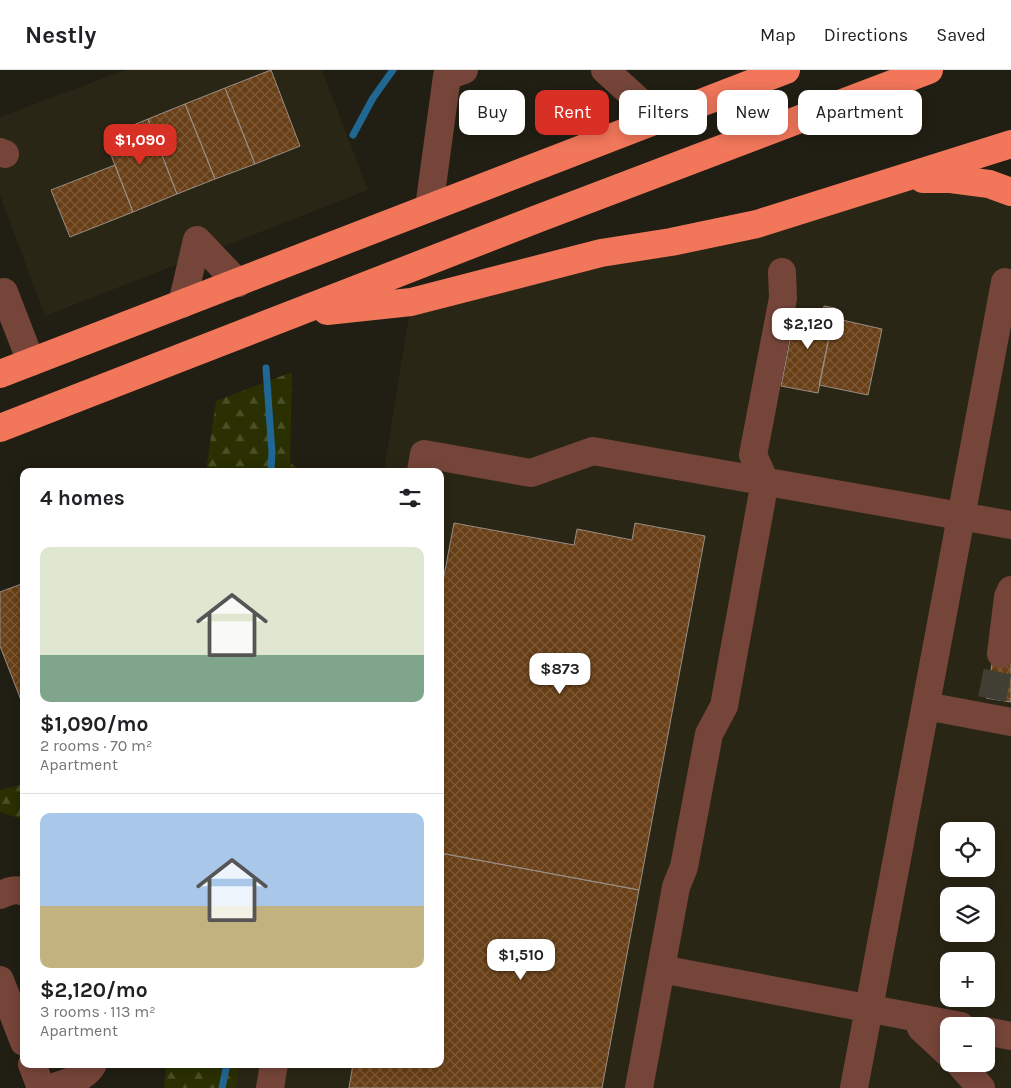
<!DOCTYPE html>
<meta charset="utf-8">
<style>
body{margin:0;font-family:Karla,sans-serif;background:#f6f6f6;color:#202124;height:100vh;display:flex;flex-direction:column;font-size:19px;white-space:nowrap}
*{box-sizing:border-box;margin:0}
p{font-size:16px;color:#757577}
.icon{flex:none;width:28px;height:28px;fill:none;stroke:currentColor;stroke-width:2;stroke-linecap:round;stroke-linejoin:round}
.map{position:relative;flex:1;overflow:hidden}
.details{position:absolute;left:20px;top:398px;width:424px;height:600px;display:flex;flex-direction:column;background:#fff;border-radius:10px;box-shadow:0 2px 12px #0003}
.details>*{flex:none}
.banner{position:absolute;left:459px;top:20px;width:475px;height:45px;display:flex;gap:10px}
.tools{position:absolute;left:940px;top:752px;display:grid;gap:10px}
.tools a{display:grid;place-items:center;width:55px;height:55px;border-radius:10px;background:#fff;box-shadow:0 2px 12px #0003;font-size:25px}
.price{position:absolute;translate:-50% -42px;padding:0 11px;border-radius:10px;background:#fff;color:#222;font-size:16px;line-height:32px;filter:drop-shadow(0 1px 2px #0008)}
.price::after{content:'';position:absolute;left:50%;top:30px;width:15px;height:11px;margin-left:-8px;background:inherit;clip-path:polygon(0 0,100% 0,50% 100%)}
.price.on{background:#d93025;color:#fff}
ul{padding:0;list-style:none}
li{display:grid;align-content:center;gap:10px;height:265px;padding:0 20px}
li+li{border-top:1px solid #e0e0e0}
li span{display:grid;place-items:center;height:155px;border-radius:10px;color:#555}
li>.icon{margin-inline-start:auto}
span .icon{width:90px;height:90px;fill:#fffc;stroke-width:1}
li b{font-size:21px}
h2{display:flex;justify-content:space-between;align-items:center;height:60px;padding:0 20px;font-size:21px}
.tag{padding:0 18px;border-radius:10px;background:#fff;box-shadow:0 2px 12px #0003;font-size:18px;line-height:45px}
.tag.on{background:#d93025;color:#fff}
header{display:flex;align-items:center;gap:30px;box-sizing:border-box;height:70px;padding:0 25px;background:#fff;border-bottom:1px solid #e0e0e0}
header strong{font-size:24px}
nav{display:flex;gap:28px;margin-inline-start:auto;font-size:18px}
.map>svg:first-child{display:block}
</style>
<header>
<strong>Nestly</strong>
<nav><a>Map</a><a>Directions</a><a>Saved</a></nav>
</header>
<div class="map">
<svg width="1011" height="1018" viewBox="0 0 1011 1018">
<defs>
<pattern id="forest-firs" width="22" height="20" patternUnits="userSpaceOnUse" patternTransform="scale(1.25)"><rect width="22" height="20" fill="#2a3001"/><path d="M5 1l3.5 6h-7zM16 11l3.5 6h-7z" fill="#4a4f26"/></pattern>
<pattern id="building-cross-hatch" width="8" height="8" patternUnits="userSpaceOnUse" patternTransform="scale(1.25)"><rect width="8" height="8" fill="#683f16"/><path d="M0 0l8 8M0 8l8-8" fill="none" stroke="#7e5b38"/></pattern>
</defs>
<rect width="100%" height="100%" fill="#211e13"/>
<path fill="#2a2615" fill-rule="evenodd" d="M125,0h197l46,120 -323,126 -45,-121v-78z
M899,110l112,12v896h-778l3,-24h204v-593h-56l27,-169zM949,761h37v38h-37zM949,826h37v38h-37zM949,891h37v38h-37zM949,956h37v38h-37z"/>
<path fill="url(#forest-firs)" d="M292,302l-2,90 9,9h-93l10,-70z
M24,714v36l-24,-8v-22z
M166,994h73l-3,24h-72z"/>
<g fill="none" stroke-linecap="round" stroke-linejoin="round">
<path stroke="#216794" stroke-width="7" d="M353,65l20,-37 20,-28
M266,298l6,85 -1,18
M222,1018l5,-24"/>
</g>
<path fill="url(#building-cross-hatch)" stroke="#998d84" d="M271,0l29,76 -45,18 -30,-76z
M225,18l30,76 -40,15 -30,-75z
M185,34l30,75 -38,15 -29,-75z
M148,49l29,75 -44,18 -29,-75z
M115,95l18,47 -63,25 -19,-47z
M824,236l11,2 -17,85 -37,-7 15,-77 27,5z
M833,248l49,11 -14,66 -49,-10z
M454,453l120,22 3,-16 55,11 3,-17 70,13 -66,354 -199,-37v-256z
M24,513v125l-24,-62v-54z
M994,583l17,3v46l-25,-4z
M440,783l199,37 -37,198h-253l4,-24h87z"/>
<g fill="none" stroke-linecap="round" stroke-linejoin="round">
<path stroke="#413e34" stroke-width="28" stroke-dasharray="28 14" stroke-linecap="butt" d="M992,629l9,-45"/>
<path stroke="#764539" stroke-width="28" d="M605,0l54,49
M0,82l5,2
M429,138l18,-132 17,-6
M0,224l4,-2 27,70
M182,234l15,-64 41,43
M421,401l3,-17 107,19 62,-22 418,74
M1001,584l7,-57 3,-7
M926,636l85,16
M0,825c7,-3 16,-7 24,-3
M661,899l300,57
M0,910l24,62
M918,948l3,10 28,26
M986,961l25,5
M32,994l9,24
M960,994l21,24
M52,1018c15,-6 33,-9 41,-24
M270,1018l4,-24
M639,1018l37,-201 8,-20 25,-133 15,-28 41,-225 -12,-26 30,-157 -1,-26
M854,1018l151,-806"/>
<path stroke="#f1765a" stroke-width="28" d="M923,109h28l38,5 22,8
M327,241l84,-9 190,-49 70,-11 86,-18 254,-80
M0,304l786,-304
M0,358l537,-209 392,-149"/>
</g>
</svg>
<div class="tools">
<a><svg class="icon" aria-label="locate" viewBox="0 0 24 24"><circle cx="12" cy="12" r="6"/><path d="M12 2v4M12 18v4M2 12h4M18 12h4"/></svg></a>
<a><svg class="icon" aria-label="layers" viewBox="0 0 24 24"><path d="M12 4l9 5-9 5-9-5zM3 14l9 5 9-5"/></svg></a>
<a>+</a>
<a>−</a>
</div>
<b class="price on" style="left:140px;top:96px">$1,090</b>
<b class="price" style="left:808px;top:280px">$2,120</b>
<b class="price" style="left:560px;top:625px">$873</b>
<b class="price" style="left:521px;top:911px">$1,510</b>
<div class="banner">
<a class="tag">Buy</a>
<a class="tag on">Rent</a>
<a class="tag">Filters</a>
<a class="tag">New</a>
<a class="tag">Apartment</a>
</div>
<section class="details">
<h2>4 homes<svg class="icon" aria-label="filters" viewBox="0 0 24 24"><path d="M4 7h16M4 17h16"/><circle cx="9" cy="7" r="2"/><circle cx="15" cy="17" r="2"/></svg></h2>
<ul>
<li><span style="background:linear-gradient(#dfe7d0 70%,#7fa58c 0)"><svg class="icon" aria-label="home" viewBox="0 0 24 24"><path d="M3 11l9-7 9 7M6 9v11h12V9"/></svg></span><div><b>$1,090/mo</b><p>2 rooms · 70 m²</p><p>Apartment</p></div></li>
<li><span style="background:linear-gradient(#a9c7e8 60%,#c2b280 0)"><svg class="icon" aria-label="home" viewBox="0 0 24 24"><path d="M3 11l9-7 9 7M6 9v11h12V9"/></svg></span><div><b>$2,120/mo</b><p>3 rooms · 113 m²</p><p>Apartment</p></div></li>
</ul>
</section>
</div>
